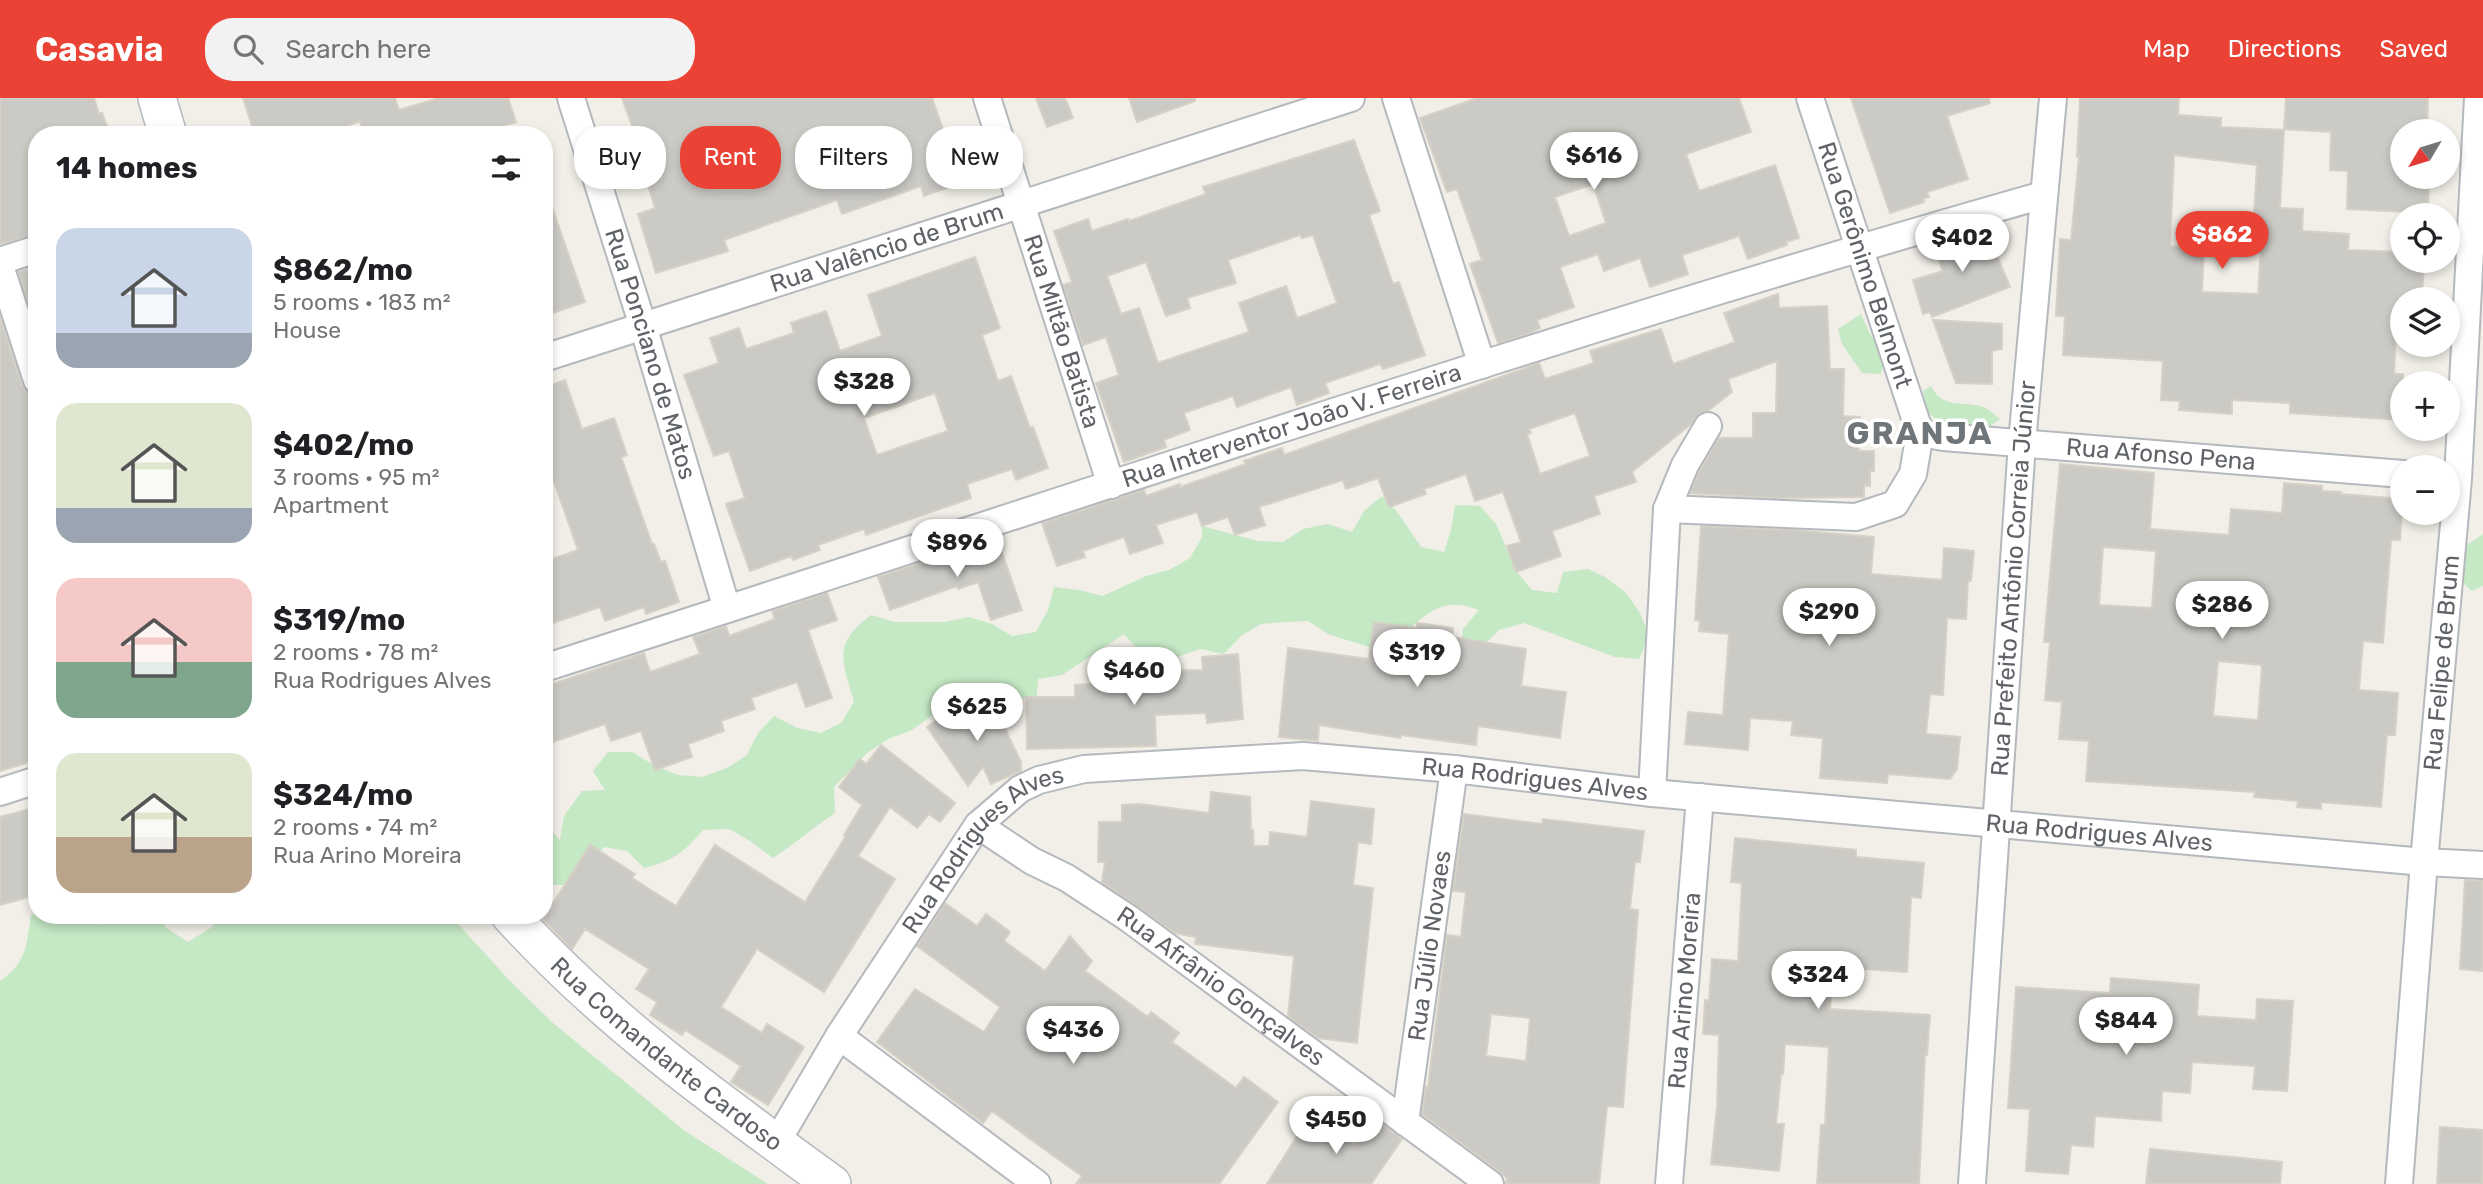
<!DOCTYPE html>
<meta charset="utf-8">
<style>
body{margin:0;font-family:Rubik,sans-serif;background:#f2f2f2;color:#202124;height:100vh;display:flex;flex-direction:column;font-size:26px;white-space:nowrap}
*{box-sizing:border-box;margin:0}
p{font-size:23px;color:#757577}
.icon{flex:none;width:38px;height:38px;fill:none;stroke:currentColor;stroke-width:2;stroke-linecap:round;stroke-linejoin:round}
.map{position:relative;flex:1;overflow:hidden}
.drawer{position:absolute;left:28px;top:28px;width:525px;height:798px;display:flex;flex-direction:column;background:#fff;border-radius:28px;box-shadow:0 4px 10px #0003}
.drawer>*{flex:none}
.guide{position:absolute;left:574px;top:28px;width:665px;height:63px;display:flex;gap:14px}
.needle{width:46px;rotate:232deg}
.buttons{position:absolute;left:2390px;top:21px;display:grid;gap:14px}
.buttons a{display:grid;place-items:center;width:70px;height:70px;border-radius:50%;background:#fff;box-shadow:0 4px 10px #0003;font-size:35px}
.price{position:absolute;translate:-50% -60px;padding:0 16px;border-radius:24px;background:#fff;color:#222;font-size:23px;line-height:46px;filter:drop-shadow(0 2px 4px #0008)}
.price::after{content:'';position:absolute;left:50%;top:42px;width:21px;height:16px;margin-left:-10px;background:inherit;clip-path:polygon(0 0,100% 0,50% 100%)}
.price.current{background:#ea4335;color:#fff}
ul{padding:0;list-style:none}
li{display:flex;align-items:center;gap:21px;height:175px;padding:0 28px}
li span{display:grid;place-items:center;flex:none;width:196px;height:140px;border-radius:21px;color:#555}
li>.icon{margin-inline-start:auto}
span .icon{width:84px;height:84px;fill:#fffc;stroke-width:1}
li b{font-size:30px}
h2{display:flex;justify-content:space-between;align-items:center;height:84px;padding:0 28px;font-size:30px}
.tag{padding:0 24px;border-radius:28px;background:#fff;box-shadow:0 4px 10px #0003;font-size:24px;line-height:63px}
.tag.current{background:#ea4335;color:#fff}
header{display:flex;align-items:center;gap:42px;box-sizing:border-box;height:98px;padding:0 35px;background:#ea4335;color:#fff}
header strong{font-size:33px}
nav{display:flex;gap:38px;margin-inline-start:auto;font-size:24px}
.search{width:490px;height:63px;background:#f2f2f2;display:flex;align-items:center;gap:18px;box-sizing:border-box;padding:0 24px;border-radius:28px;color:#757577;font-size:26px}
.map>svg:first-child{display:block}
</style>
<header>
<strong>Casavia</strong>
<div class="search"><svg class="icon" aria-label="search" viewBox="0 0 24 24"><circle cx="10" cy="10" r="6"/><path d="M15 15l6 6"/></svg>Search here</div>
<nav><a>Map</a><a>Directions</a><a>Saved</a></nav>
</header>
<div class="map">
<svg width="2483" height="1086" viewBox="0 0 2483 1086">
<rect width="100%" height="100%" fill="#f1efe8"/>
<path fill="#c5e8c5" d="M1861,216l8,18 16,25 -4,17 -19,-1 -20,-29 -4,-15z
M1931,288c12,23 28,15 50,20 7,2 13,8 19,13l-18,13 -31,-2 -23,-17 -5,-22z
M1382,398l16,17 23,34 23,5 7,-22 4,-25 25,1 16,18 21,48 15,18 25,3 6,-21 25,-3 17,8 20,15 15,21 9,23 -10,23 -24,-2 -91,-34 -25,7 -17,17 -22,8 3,-26 16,-19c-37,-15 -52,4 -79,26 -7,5 -17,9 -25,13l-47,-15 -20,-13 -24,1 -23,2 -20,12 -17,18 -24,-5 -23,8 -19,14 -23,4 4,-24 -15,-17 -62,41 -24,4 -2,27 -20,-12 -23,-9 -19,17h-24l-38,28 -24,9 -21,14 -33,34 1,26c-22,14 -40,31 -62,45l-23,-17 -21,-12 -26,1c-20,23 -29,30 -59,38l-17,-17 -23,-4 -33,38h-27v-63l16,18 4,-24 18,-25 23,-1 -12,-19 15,-19h24l22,13 23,10 25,2 25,-9 20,-13 11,-22 16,-17 23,12 24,5 20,-10 13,-21c-12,-43 -22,-57 17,-87l24,7h50l24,-5 23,7 20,12 24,-4 12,-22 6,-23 25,3 24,6 43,-20 23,-6 21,-12 12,-21v-11l56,15 25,1 20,-13 25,-5 24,8 12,-21z
M2483,436v52l-11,5 -18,-16 10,-28z
M37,815v2h36l31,10 7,-10h48l6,12 23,15 24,-15 6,-12h232l59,65 44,43 132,108 83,53h-768v-203c27,-19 26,-34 31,-66z"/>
<path fill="#cccac5" stroke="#d6d1c6" stroke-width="2" fill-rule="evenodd" d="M0,0h94l5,16 3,-1 8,22h-73v99l-37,10z
M243,0h152l4,12 40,-12h69l8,24 -43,13h-109l-4,-14 -38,14h-67z
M622,0h310l30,85 -38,13 -3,-10 -79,28 -5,-14 -113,40 4,11 -72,22 -18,-59 17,-6 -16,-51 4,-1z
M1036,0h29l8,20 -26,9z
M1129,0h66v3l-58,21z
M1477,0h262l12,34 -65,22 13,37 76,-26 24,73 -13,4 1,3 -39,14 -9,-23 -57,19 6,19 -38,13 -10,-29 -36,13 -6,-17 -38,13 14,40 -37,13 3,8 -12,6 -30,9 -28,-79 12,-4 -25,-71 -10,3 -27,-74zM1593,86l13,39 -37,13 -14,-39z
M1851,0h138l1,5 -43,13 21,63 -41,13 2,5 -6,2 1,3 -34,11z
M2080,0h99l-1,17 43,3v9l63,3 -4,78 23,1 -1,22 47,3 -1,16 55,2v9h21l-2,38h-19v33h-7l-2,42h9v46l-113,-7v-10l-58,-3v14l-53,-4 1,-9 -19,-1 2,-39 -100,-6 2,-39h-9l4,-77 11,1 8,-83h-2zM2174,57l83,10 -5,81 9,1 -3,47 -56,-2 2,-44 -34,-2z
M2286,0h142l-1,33h-24v46h26l-1,36 -81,-4 1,-38 -18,-1 1,-38 -47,-3z
M1354,42l26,71 -11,4 24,69 6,-2 26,73 -42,14 -3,-5 -55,19 4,10 -32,12 -6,-18 -54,20 -4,-11 -49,17 6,17 -26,10 2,7 -42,15 -28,-79 23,-8 -13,-38 -23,8 -20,-60 9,-3 -18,-51 34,-12 4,12 36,-12 1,2 77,-27 -3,-7zM1300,137l2,3 11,-3 24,68 -40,15 -11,-32 -47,17 10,29 -91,31 -19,-55 -18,6 -14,-38 39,-14 20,54 24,-8 -3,-10 49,-15 -8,-23z
M547,95l38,109 -41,14v-122z
M1989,129l9,23 -3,1 15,36 -78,30 -2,-5 -7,2 -10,-34 30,-9 -10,-25z
M975,159l25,71 -18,7 16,46 13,-5 19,52 3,-1 15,41 -32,12 -4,-11 -45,15 4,14 -105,37 -2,-6 -46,16 2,5 -27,10 -2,-4 -41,15 -24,-67 19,-6 -16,-47 -15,5 -30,-81 35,-12 -9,-25 29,-10 7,21 48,-16 -3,-10 35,-12 14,40 42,-15 -14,-41zM935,295l13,38 -71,24 -13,-37z
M37,168v62l-19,-56z
M1778,196l1,14 48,-2 3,63h14l-1,47 17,1 -1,34h15v20h-4v15l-6,-1v12l-91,1 -83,-5 9,-21 20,-34h34v-25h23l1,-52 -49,18 4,13 -23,18 -9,3 -9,11 -59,48 4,10 -42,14 6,18 -48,17 9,25 -45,16 -9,-26 14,-4 -18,-50 -28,9 -9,-27 -42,15 2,5 -37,13 -11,-29 -32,11 -3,-9 -84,27 6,18 -30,10 -7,-18 -26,9 -5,-14 -41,13 7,18 -33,11 -6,-17 -41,14 2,6 -28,9 -15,-43 102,-33 2,6 34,-12v3l66,-23 -2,-3 38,-13 2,7 255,-92 6,16 49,-16 -4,-12 71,-22 12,35 62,-22 -11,-29zM1575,315l15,43 -50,18 -13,-40 4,-1 -2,-4z
M0,219l22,68 5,7 10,3v51l-7,1 7,21v292l-37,11z
M1933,222l69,4v25l-10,2v33l-36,-1z
M565,282l17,49 32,-11 13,37 -6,2 31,87h2l7,18 4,-1 14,41 -33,12 -2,-7 -39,14 -5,-14 -56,19v-64l34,-12 -34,-97v-65z
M2060,366l94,9 -4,56 79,6 2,-26 51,4 2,-30 38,3v5l19,1 -1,2 63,5 -3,41h-9l-8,103 -20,-2 -4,49 39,3 -3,42h-8l-6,72 -60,-5v7l-24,-2 1,-6 -44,-4 1,-5 -169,-11 3,-40 -30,-2 3,-37 -17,-2 5,-58h-6zM2103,449l53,4 -4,57 -53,-3zM2218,563l44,4 -4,55 -45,-4z
M1701,428l92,4 81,7 -3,37 71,6 2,-32 30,3 -3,30h-3l-2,38 -19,-1 -4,77 -13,-1 -4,40 34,3 -3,32 -7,10 -62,-5 -1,9 -67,-5 3,-40 -32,-3 2,-14 -43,-3 -2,32 -63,-6 3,-32 35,3 6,-81 -30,-3 1,-10 -5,-1z
M997,440l25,72 -31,10 -13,-38 -20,7 -1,-3 -67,24 -12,-33z
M827,495l10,27 -29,10 24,68 -26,9 -9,-25 -46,16 4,11 -34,12 3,10 -36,13 4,13 -37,13 -14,-39 -30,10 -6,-17 -61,21v-58l100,-34 6,19 50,-18 -7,-17 33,-11 3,10 46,-17 -3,-8z
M1374,524l43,6v-5l36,5 -1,9 74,12 -5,37 45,6 -6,46 -82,-12 -2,19 -75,-10 -1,3 -81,-13 -1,16 -39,-4 9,-89 81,11z
M1238,556l5,65 -36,4 -1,-10 -51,2 1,31 -129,3 -1,-52h49v-12l79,-5v-9l49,-1 -1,-13z
M991,601l30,63v9l-30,13 -8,-17 -15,19 -41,-59 28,-19 3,7z
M881,647l74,58 -15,19 -11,-8 -12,14 -27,-21 -32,49 37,23 -71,113 -67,-43 -36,58 41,26 5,-9 37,23 -36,58 -37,-23 10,-16 -56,-36 -3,5 -32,-20 7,-13 -21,-13 13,-20 -64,-40 -13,20 -29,-30 47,-74 45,29 -3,4 44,28 39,-61 90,57 41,-66 -2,-1 18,-30 -23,-18 21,-28 6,5z
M1211,694l39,5 1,33h2l1,16h15l1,-14 37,5 4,-36 63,8 -3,35 -13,-2 -5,43 20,3 -16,155 -39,-5 -30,-22 6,-60 -99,-12 1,-7 -21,-4 -73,-51 3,-20h-7l1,-40h23v-17l17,-1 70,9z
M37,709v88l-37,10v-88z
M1464,716l78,10 1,-5 101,12 -4,31h-5l-5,47 8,1 -15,197 -16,-1 -8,78h-93l1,-6 -8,-7 -77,-57 4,-27h2l19,-152 14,2 5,-45 -13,-1zM1491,916l39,4 -4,43 -40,-5z
M1735,740l121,12v7l68,6 -3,35 -10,-1 -4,75 -74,-5 -3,42 100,6 -3,40 -2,-1 -6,130h-102l4,-59h4l4,-78 -44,-3 -2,30h-2l-5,50h8l-5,47 -68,-7 6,-57 2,-72 -16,-1 2,-34 4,1 3,-42 26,2 4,-78 -11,-1z
M2465,782l18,1v90l-23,-2z
M945,805l32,23 9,-12 24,18 -6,9 41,30 25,-35 22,25 -7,10 63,46 3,-5 28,21 -7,9 64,46 8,-11 34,25 -59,82h-143l6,-8 -34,-24 -56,-41 -9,12 -106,-81 38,-53 69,43 16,-25 -83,-61z
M2111,880l88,7 -2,31 59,4 1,-21 36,2 -6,90 -34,-2 2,-23 -63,-4 -2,31 -28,-2 -1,30 -66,-5 -2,31 -22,-2 -3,29 -42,-3 4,-62 -22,-1 8,-121 94,6z
M1315,1017l40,30 19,-27 28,21 -31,45h-104l39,-62 3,2z
M2440,1029l43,3v54h-46z
M2150,1051l132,13 -2,22h-134z"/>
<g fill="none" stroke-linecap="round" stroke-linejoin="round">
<g stroke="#b5b8bc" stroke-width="30">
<g id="street">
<path id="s1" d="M571,0l72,228 84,283"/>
<path id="s2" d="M987,0l124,387"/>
<path d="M1396,0l86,267"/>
<path d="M0,163l37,-12"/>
<path d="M0,168l37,114"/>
<path id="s3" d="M544,260l807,-260"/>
<path id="s4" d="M1920,335l23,4 460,37"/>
<path d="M1667,411l189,8 39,-13 18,-30 7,-41 -110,-335"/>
<path id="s5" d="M544,570c499,-159 995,-330 1499,-473"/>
<path d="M0,694l37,-12"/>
<path d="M1652,695l15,-284 18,-44 23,-39"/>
<path id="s6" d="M978,727l54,36 35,17 61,40 362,266"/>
<path d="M839,938l198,148"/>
<path id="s7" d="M1405,1024l49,-353"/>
<path id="s8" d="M776,1045l63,-107 139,-211 42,-36 19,-9 45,-11 219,-13 151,13 198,24 772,69 59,3"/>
<path id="s9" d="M1669,1086l31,-387"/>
<path id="s10" d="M1972,1086l50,-741 31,-345"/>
<path id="s11" d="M2399,1086l25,-322 34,-383 20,-381"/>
</g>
</g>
<g stroke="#b6babf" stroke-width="40">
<g id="secondary">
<path d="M157,0l11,37"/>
<path id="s12" d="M510,817c95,105 208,186 322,269"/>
</g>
</g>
<use href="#street" stroke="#fff" stroke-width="26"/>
<use href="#secondary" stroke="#fff" stroke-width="37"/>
</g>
<g text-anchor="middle" stroke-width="7" stroke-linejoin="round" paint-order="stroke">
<g font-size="24" fill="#5f6368" stroke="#fff">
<text dy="8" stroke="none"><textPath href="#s3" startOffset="360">Rua Valêncio de Brum</textPath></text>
<text transform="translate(1865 167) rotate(72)" y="8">Rua Gerônimo Belmont</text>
<text dy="8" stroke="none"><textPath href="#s2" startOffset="245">Rua Miltão Batista</textPath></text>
<text dy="8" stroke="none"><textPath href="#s1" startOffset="268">Rua Ponciano de Matos</textPath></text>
<text dy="8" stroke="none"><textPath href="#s5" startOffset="786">Rua Interventor João V. Ferreira</textPath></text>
<text dy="8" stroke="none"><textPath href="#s4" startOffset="242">Rua Afonso Pena</textPath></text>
<text dy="8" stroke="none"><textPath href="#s10" startOffset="607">Rua Prefeito Antônio Correia Júnior</textPath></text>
<text dy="8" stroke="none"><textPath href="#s11" startOffset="523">Rua Felipe de Brum</textPath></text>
<text dy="8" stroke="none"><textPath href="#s8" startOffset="952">Rua Rodrigues Alves</textPath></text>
<text dy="8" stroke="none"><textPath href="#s8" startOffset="1519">Rua Rodrigues Alves</textPath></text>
<text dy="8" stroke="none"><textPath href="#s8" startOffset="364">Rua Rodrigues Alves</textPath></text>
<text dy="8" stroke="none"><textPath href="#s7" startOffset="178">Rua Júlio Novaes</textPath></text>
<text dy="8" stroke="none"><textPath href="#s6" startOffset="292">Rua Afrânio Gonçalves</textPath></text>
<text dy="8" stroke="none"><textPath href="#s9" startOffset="194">Rua Arino Moreira</textPath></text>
<text dy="8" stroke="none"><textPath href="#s12" startOffset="210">Rua Comandante Cardoso</textPath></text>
</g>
<g font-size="32" font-weight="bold" letter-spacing="2" fill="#70757a" stroke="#fff">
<text x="1920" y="346">GRANJA</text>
</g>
</g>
</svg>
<div class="buttons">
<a><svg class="needle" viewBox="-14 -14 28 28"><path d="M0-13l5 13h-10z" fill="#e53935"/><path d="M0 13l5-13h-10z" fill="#757577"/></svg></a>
<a><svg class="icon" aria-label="locate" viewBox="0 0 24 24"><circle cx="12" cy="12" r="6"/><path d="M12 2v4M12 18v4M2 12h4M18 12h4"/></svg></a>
<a><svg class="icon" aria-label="layers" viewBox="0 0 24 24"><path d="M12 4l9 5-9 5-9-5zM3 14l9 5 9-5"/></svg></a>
<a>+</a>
<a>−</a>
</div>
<b class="price" style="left:1594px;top:94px">$616</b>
<b class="price current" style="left:2222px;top:173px">$862</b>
<b class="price" style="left:1962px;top:176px">$402</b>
<b class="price" style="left:864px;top:320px">$328</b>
<b class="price" style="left:957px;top:481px">$896</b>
<b class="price" style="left:2222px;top:543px">$286</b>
<b class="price" style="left:1829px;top:550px">$290</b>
<b class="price" style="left:1417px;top:591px">$319</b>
<b class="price" style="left:1134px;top:609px">$460</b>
<b class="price" style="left:977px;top:645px">$625</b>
<b class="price" style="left:1818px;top:913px">$324</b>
<b class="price" style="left:2126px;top:959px">$844</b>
<b class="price" style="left:1073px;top:968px">$436</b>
<b class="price" style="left:1336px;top:1058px">$450</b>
<div class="guide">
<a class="tag">Buy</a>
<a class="tag current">Rent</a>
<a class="tag">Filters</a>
<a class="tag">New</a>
</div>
<section class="drawer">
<h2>14 homes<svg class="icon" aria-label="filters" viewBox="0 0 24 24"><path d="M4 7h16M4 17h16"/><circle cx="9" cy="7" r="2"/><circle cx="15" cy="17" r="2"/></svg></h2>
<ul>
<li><span style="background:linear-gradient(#c9d6e8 75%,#9aa5b1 0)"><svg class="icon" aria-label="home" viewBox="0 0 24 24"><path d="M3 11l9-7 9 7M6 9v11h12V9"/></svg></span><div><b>$862/mo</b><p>5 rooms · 183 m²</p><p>House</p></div></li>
<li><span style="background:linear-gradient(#dfe7d0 75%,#9aa5b1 0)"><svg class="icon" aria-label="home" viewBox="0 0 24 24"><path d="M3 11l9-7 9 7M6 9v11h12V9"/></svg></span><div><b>$402/mo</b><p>3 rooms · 95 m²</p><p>Apartment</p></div></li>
<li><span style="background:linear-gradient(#f6c9c9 60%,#7fa58c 0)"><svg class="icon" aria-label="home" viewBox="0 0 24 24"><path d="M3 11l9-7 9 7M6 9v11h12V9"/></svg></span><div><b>$319/mo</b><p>2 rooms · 78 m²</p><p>Rua Rodrigues Alves</p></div></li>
<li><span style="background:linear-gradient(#dfe7d0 60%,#b9a48a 0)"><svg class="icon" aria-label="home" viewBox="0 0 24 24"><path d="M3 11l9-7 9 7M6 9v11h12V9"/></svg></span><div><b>$324/mo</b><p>2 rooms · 74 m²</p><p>Rua Arino Moreira</p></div></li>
</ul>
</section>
</div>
